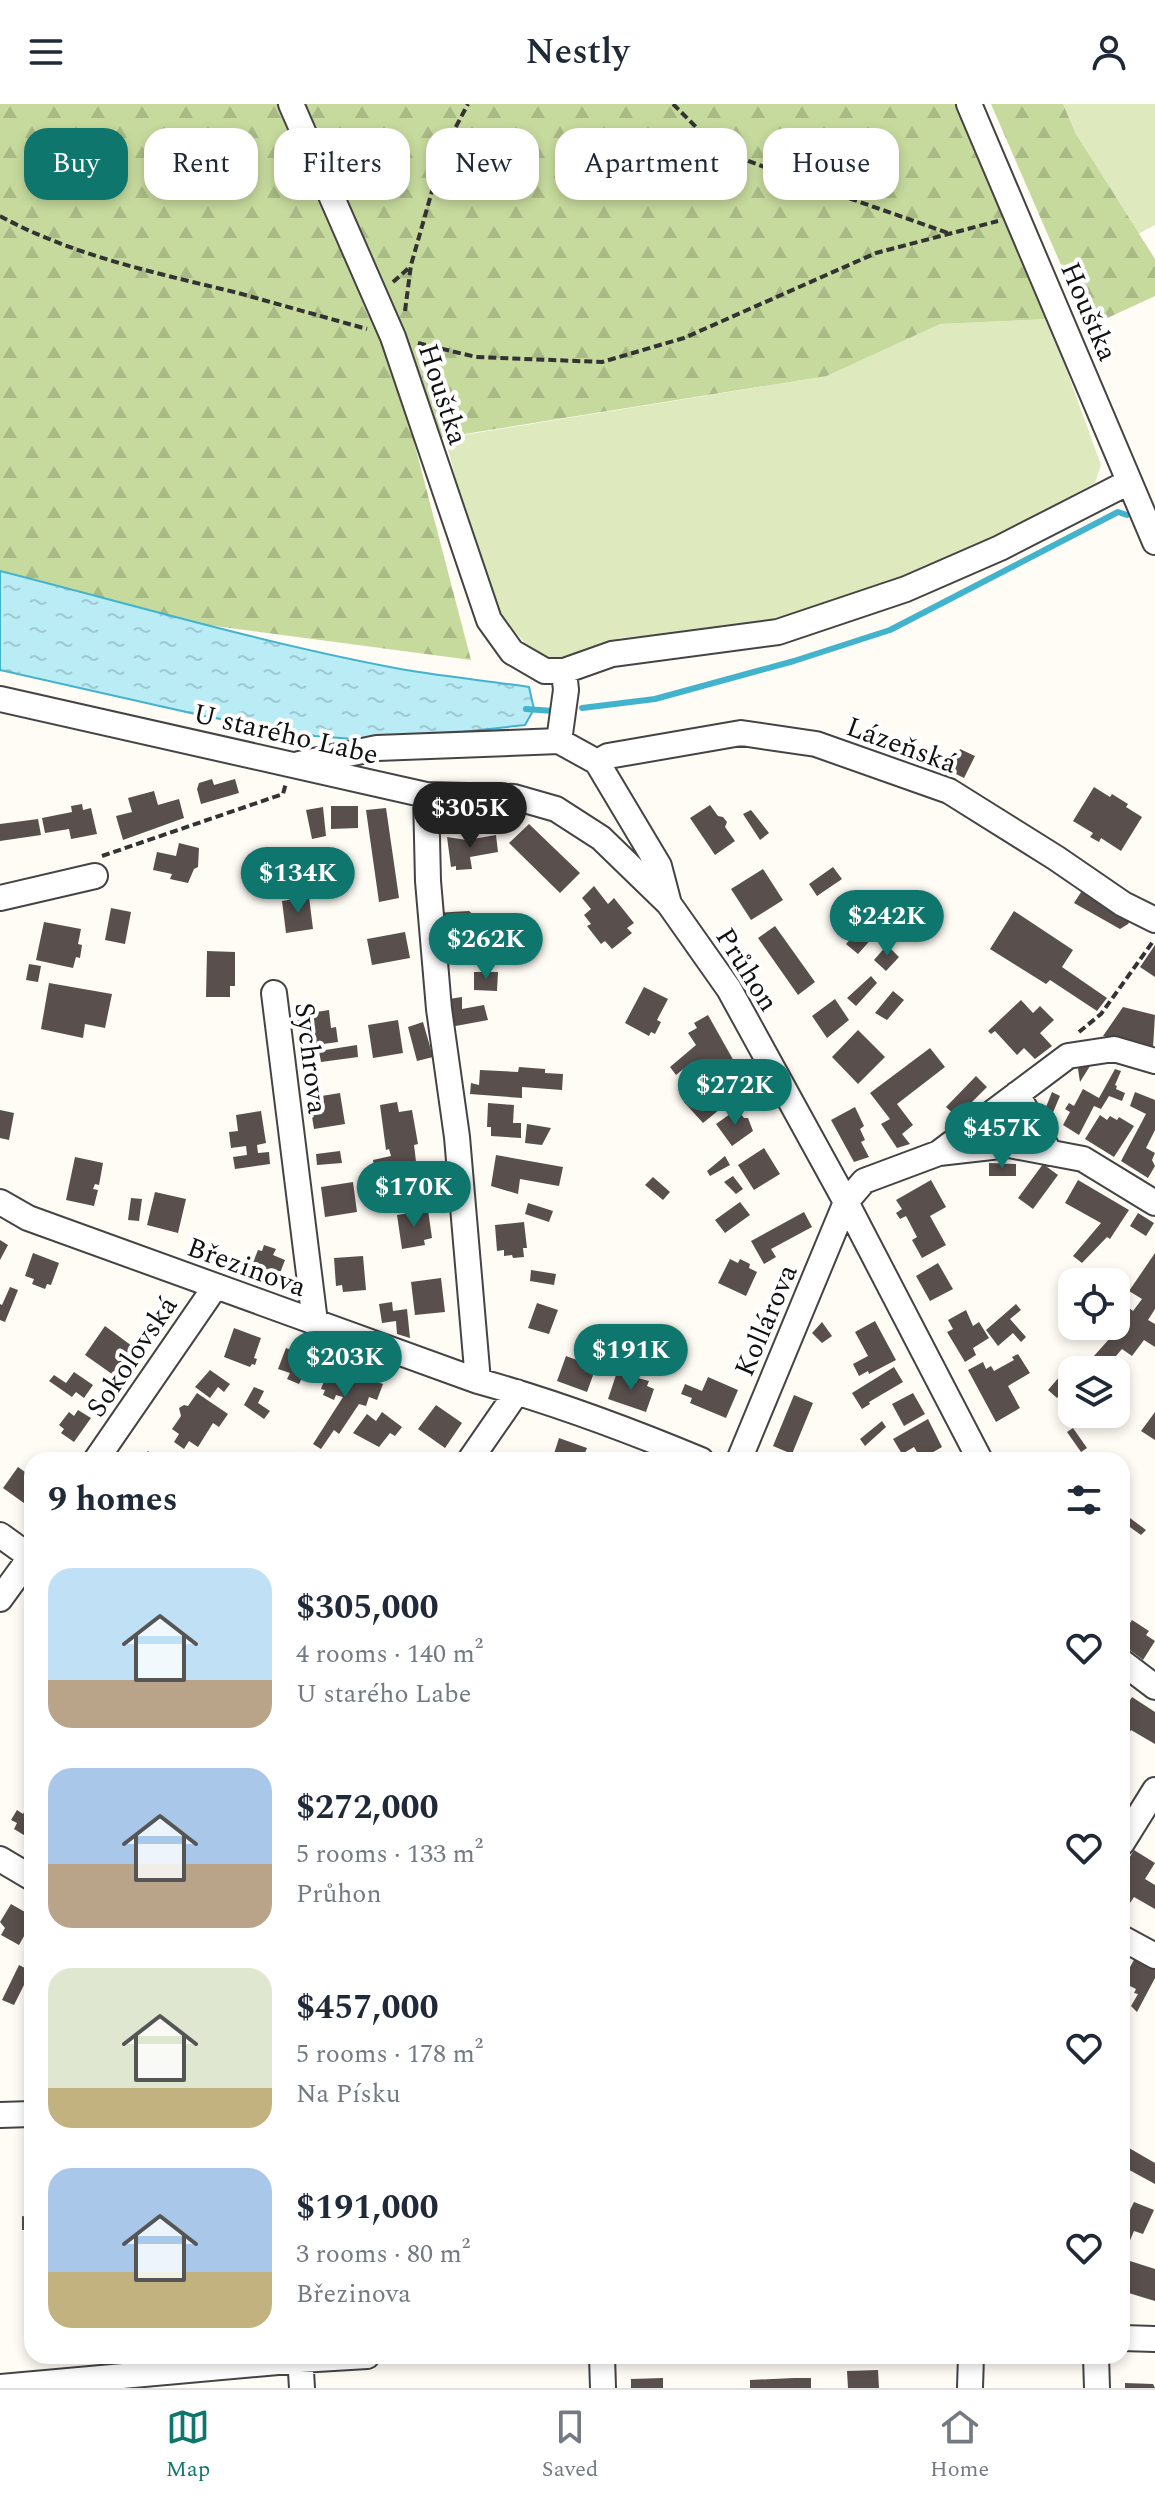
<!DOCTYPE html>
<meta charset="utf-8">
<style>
body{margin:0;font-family:Spectral,serif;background:#f2f2f3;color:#1f2937;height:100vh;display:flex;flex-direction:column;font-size:30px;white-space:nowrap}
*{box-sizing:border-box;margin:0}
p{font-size:26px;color:#747a83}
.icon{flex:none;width:44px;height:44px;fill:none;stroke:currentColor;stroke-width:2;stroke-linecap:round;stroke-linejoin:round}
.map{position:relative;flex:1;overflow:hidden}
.panel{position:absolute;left:24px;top:1348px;width:1106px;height:912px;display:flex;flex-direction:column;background:#fff;border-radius:24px;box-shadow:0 4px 12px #0003}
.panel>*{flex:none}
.guide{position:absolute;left:24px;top:24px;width:1108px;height:72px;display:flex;gap:16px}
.buttons{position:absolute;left:1058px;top:1164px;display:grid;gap:16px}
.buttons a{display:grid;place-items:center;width:72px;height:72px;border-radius:16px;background:#fff;box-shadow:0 4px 12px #0003;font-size:40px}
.price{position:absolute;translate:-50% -68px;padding:0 18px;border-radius:28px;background:#0f766e;color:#fff;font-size:26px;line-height:52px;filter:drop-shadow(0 2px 4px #0008)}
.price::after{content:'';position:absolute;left:50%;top:48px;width:24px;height:18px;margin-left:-12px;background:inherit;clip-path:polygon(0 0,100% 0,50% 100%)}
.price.current{background:#222;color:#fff}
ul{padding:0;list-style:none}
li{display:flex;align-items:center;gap:24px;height:200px;padding:0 24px}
li span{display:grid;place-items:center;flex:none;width:224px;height:160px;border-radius:24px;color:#555}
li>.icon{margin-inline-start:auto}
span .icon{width:96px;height:96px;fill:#fffc;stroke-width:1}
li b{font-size:34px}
h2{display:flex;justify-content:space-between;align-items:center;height:96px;padding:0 24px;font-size:34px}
.tag{padding:0 28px;border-radius:24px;background:#fff;box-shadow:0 4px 12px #0003;font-size:28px;line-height:72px}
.tag.current{background:#0f766e;color:#fff}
header{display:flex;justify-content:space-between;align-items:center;height:104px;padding:0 24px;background:#fff;font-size:36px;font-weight:600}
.dock{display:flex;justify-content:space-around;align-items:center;height:112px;border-top:2px solid #e0e1e3;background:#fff;font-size:22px;color:#747a83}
.dock a{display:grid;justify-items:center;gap:4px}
.dock .current{color:#0f766e}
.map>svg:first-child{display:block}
</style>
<header><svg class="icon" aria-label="menu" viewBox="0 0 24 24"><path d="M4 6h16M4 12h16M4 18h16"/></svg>Nestly<svg class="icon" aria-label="person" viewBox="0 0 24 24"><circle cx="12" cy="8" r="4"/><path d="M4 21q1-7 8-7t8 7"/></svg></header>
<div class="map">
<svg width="1155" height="2284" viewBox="0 0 1155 2284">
<defs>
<pattern id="forest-firs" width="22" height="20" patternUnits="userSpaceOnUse" patternTransform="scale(2)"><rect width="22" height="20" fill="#c6da9d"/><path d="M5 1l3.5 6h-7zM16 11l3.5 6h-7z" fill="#a9ba86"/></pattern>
<pattern id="water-ripples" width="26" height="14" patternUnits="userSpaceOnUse" patternTransform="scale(2)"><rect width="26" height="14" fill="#baecf6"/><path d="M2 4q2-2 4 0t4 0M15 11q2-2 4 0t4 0" fill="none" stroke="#9fc9d2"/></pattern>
</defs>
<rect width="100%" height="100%" fill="#fffbf5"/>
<path fill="#deeabe" d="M1063,0h92v121l-17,9 -62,-100z
M1048,215l53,146 -6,18 -91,49 -155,67 -113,29 -117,10 -54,48 -77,-83 -43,-165 382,-62 113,-52z"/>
<path fill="url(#forest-firs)" d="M0,0h955l93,215 -108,5 -113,52 -413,66 57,218 -286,-38 -185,-48z
M991,0h72l13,30 79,125v37l-67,31z"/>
<path fill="url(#water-ripples)" stroke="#42b3cc" stroke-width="2" d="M0,467c130,33 259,71 390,96 46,9 93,13 139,20l5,22 -9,16 -73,8 -48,10 -89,-7 -111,-20 -204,-46z"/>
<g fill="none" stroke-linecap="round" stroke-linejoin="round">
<path stroke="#42b3cc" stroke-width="6" d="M582,604l73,-9 139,-38 96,-31 228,-118 9,3
M526,605l27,2"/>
</g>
<path fill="#594f4d" d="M960,645l15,7 -11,22 -14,-7z
M212,675l2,6 21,-6 4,14 -38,11 -4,-15 2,-6z
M1094,683l16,10 2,-3 16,10 -2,3 16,10 -21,34 -20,-13 -2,4 -9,-5 3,-4 -20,-12z
M154,687l4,14 21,-6 5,19 -61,22 -7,-24 16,-4 -4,-14z
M82,700l1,6 8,-2 6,26 -26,5 -2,-10 -24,4 -3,-15 30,-6 -1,-6z
M710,701l8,11 5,1 4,5 -2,5 10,14 -20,14 -25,-37z
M331,702h27v22l-27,1z
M323,703l3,29 -14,3 -6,-29z
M386,704l13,90 -20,4 -13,-92z
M751,706l18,23 -9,7 -17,-26z
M436,709l31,4v17l-31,-3z
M38,715l3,16 -41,6v-17z
M529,720l51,49 -20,20 -51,-50z
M496,731l2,17 -28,5 2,12 -16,1v-4l-5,1 -4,-30 20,3z
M179,739l20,5 -1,19 -4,2 -6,14 -18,-4 2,-5 -19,-4 4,-18 19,4z
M833,763l9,12 -25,17 -8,-12z
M763,765l20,31 -32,20 -20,-31z
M594,782l14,18 6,-6 20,25 -7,5 5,5 -20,16 -7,-8 -4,3 -14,-18 4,-2 -7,-9 7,-6 -9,-11z
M1085,782l46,33 -3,5 -8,5 -46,-26z
M309,793l4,32 -27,4 -4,-32z
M111,804l20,4 -6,32 -20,-4z
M469,807l21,17 -15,17 -13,-10h-8l2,13 -18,2 -4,-37z
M1014,807l59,39 -11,17 45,31 -10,13 -47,-31 -4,4 -56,-35z
M44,818l37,7 -3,15 4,1 -2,13 -4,-1 -3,11 -37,-8z
M863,821l11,11 -16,18 -12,-10z
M775,822l40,56 -17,13 -40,-57z
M405,828l5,26 -38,7 -5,-26z
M887,841l12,12 -13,14 -12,-11z
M1155,841v32l-15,-10z
M207,847l28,1v34h-5v11h-24z
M29,860l12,2 -3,16 -12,-2z
M474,868h24l-1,19 -23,-1z
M871,872l6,7 -21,23 -9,-8z
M49,879l63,11 -7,34 -20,-4 -2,14 -42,-9z
M644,883l24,12 -11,21 4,2 -6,12 -4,-2 -2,4 -24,-13z
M893,887l11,9 -17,20 -12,-7z
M462,893v12l22,-4 4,15 -43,8 -3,-28z
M835,895l14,21 -22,18 -15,-22z
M1021,896l12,13 7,-7 14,14 -14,13 12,13 -17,13 -11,-11 -7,7 -22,-24 -4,3 -3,-3z
M1123,903l32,8 -2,33 -50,-12z
M329,906l2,18 5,-1 2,15 -37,5 -4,-32z
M708,911l36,64 -22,12 8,10 -27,22 -19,-21 21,-19 10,-6 -8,-13 -10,5 -5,-7 -16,13 -6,-8 26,-22 -8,-12 9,-5 -3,-5z
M398,916l5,33 -30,5 -5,-33z
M423,918l10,35 -16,4 -9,-34z
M858,926l27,27 -27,27 -26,-27z
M357,941l1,12 -37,5 -2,-11z
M930,944l15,19 -48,37 16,21 -11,9 8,10 -13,4 -16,-24 9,-5 -20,-26z
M1083,957l7,5 -10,16 -2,-13z
M519,963l26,2v4l18,1 -1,16 -40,-3v11l-52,-4 1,-11 8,2 1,-15 38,2z
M1115,965l6,2 -6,14 2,1 -1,3 9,4 -3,8 -13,-5 -8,13 -7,-3 -15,29 -16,-10 7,-13 -5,-3 4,-6 5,3 9,-17 16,9z
M976,972l11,11 -30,30 -11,-10z
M1052,988l8,4 -9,21 -7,-5z
M1135,988l20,8v30l-9,18 9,5 -3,7 3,6 -7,12 -27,-17 25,-47 -16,-8z
M340,989l5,31 -31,5 -5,-31z
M397,998l2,10 13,-2 6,34 -4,1 5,41 -30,4 -1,-4 -11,1 -4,-27 18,-4 -2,-7 -3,1 -6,-45z
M488,999l26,2 -1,18h8v15l-30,-2v-9h-4z
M855,1003l9,19 -4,3 5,11 -4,2 8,15 -15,5 -23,-42z
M737,1005l7,9h4l5,13 -21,15 -16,-22z
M0,1006l14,3 -5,27 -9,-2z
M261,1007l5,32 -9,2 1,8 11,-1 1,12 -35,5 -2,-12 14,-2 -1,-9 -15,2 -2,-16 9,-1 -2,-16z
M1100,1011l7,5 3,-4 7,4 2,-3 15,9 -20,31 -29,-18z
M527,1020l24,4 -9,17 -17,-2z
M764,1044l16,26 -26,16 -16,-25z
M340,1047l2,12 -25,2 -1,-11z
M496,1051l67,12 -4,19 -39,-7 -2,15 -27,-8z
M725,1052l5,9 -20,11 -3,-5z
M75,1053l28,6 -4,22 -4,-1 -2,5 5,1 -4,16 -28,-6z
M989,1059l27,1v12h-27z
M1043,1060l15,11 -25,34 -15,-11z
M733,1072l10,13 -7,5 -12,-12z
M653,1073l17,15 -7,8 -18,-15z
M931,1076l15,27 -16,9 16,29 -24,13 -10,-18 5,-3 -11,-21 -6,3 -4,-6 6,-4 -6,-9z
M1078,1076l51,30 -19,29 -3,-2 -25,26 -9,-7 28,-33 -36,-20z
M353,1078l4,30 -32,5 -4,-30z
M155,1088l31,7 -8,34 -31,-8z
M131,1094l11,1 -3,22 -11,-1z
M740,1098l10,13 -25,18 -10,-13z
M528,1099l25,8 -4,11 -24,-8z
M428,1106l4,28 -8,2 1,5 -23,4 -5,-34z
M804,1108l8,15 -41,22 5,8 -12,7 -13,-23z
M1138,1109l16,10 -8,13 -16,-10z
M524,1118l3,26h-4l1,9 -11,1 -1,-3 -8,1v-6l-7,1 -2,-26z
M0,1136l8,5 -8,15z
M264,1141l12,4 -3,6 12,5 -8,21 -27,-11 8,-20 4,1z
M33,1149l26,10 -8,22 -4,-1 -2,5 -13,-5 2,-5 -9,-3z
M1155,1149v56l-7,11 7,4v23l-11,-7 -12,16 -10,-7 -18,21h-15l-4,-4 34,-38 -3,-3v-27l17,13 9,-12 -13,-8z
M363,1152l3,34 -23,2 -1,-7 -6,1 -2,-28z
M730,1155l8,4 2,-4 10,5 -1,4 8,4 -11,24 -28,-13z
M938,1159l15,26 -23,12 -14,-25z
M531,1166l25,4 -2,11 -24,-4z
M441,1174l4,34 -30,3 -4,-33z
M10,1183l8,3 -13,32 -5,-2v-16l2,1z
M392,1198l1,9 14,-2 3,29 -13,-4 -1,-13 -14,2 -3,-19z
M537,1199l21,7 -9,24 -21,-6z
M1016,1200l5,6 -11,9 16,18 -5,5 -8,-9 -15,13 -12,-16z
M966,1206l7,16 6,-4 10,16 -16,10 3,7 -11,7 -18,-30 6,-3 -5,-9z
M875,1217l21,39 -27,14 -1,-3 -9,5 -6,-12 15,-8 -13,-24z
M822,1218l10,14 -10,7 -10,-10z
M105,1222l27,20 -7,10 6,4 -8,12 -6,-4 -5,6 -27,-19z
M234,1224l27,10 -7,20 3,1 -2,6 -3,-1 -2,3 -26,-10z
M286,1244l26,10 -13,26 -12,-5 3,-6 -12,-4z
M1018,1250l12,19 -22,13 12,22 -24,14 -28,-52 15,-8 3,7 5,-3 3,5 20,-11 -2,-3z
M566,1252l30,11 -9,25 -30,-11z
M330,1261l53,19 -6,16 -8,-3 -3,9 -7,-2 -20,30 -5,-4 -13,19 -8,-5 30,-47 -7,-2 -2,5 -11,-5 2,-5 -4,-1z
M894,1263l9,15 -34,20 1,2 -8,5 -10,-16z
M210,1266l20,14 -6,8 -6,-5 -8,11 -15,-11z
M74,1268l19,13 -9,13 -8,-6 -4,5 -23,-16 5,-6 12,8z
M622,1268l10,3 -3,5 7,3 2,-5 11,3 -2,5 7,3 -8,23 -38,-13 8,-24h5z
M1060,1272l9,8 -12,14 -9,-8z
M708,1273l30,13 -12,28 -36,-15 2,-5 -11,-4 4,-10 17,7z
M254,1283l10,4 -6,12 12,8 -6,8 -20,-14z
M197,1289l31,21 -9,13 -6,-4 -15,24 -9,-6 -5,8 -10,-7 5,-8 -7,-5 9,-13 -2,-8 5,-3 4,1z
M913,1289l12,21 -21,12 -12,-22z
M794,1291l19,8 -21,51 -19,-8z
M436,1301l26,18 -17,25 -27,-19z
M78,1306l13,8 -17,24 -13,-9 3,-4 -5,-4 10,-13 5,4z
M382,1308l20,15 -7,9 -5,-3 -11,14 -26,-14 14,-19 9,7z
M1155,1308v28l-14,-9z
M928,1315l14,28 -21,12 -7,-12 -12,7 -9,-15z
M882,1317l4,6 -21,19 -5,-7z
M1073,1324l14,20 -6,4 -14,-20z
M559,1334l28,10 -5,12h-30z
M148,1347l13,9h-20z
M18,1363l14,10v24l-4,5 -25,-18z
M1122,1408l24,18 -5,5 -14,-10 -5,7z
M1132,1516l17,11 -3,4 9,6 -12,19 -21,-16v-9z
M1132,1593l23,15v32l-24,-14 -9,15v-32z
M29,1699l3,2v35l-18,-11 3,-6 -6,-3 6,-10 6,4z
M1134,1746l21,13 -10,16 10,6v24l-21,-12 -10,15 -2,-2v-40z
M11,1800l21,12v6l-13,23 -18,-10 4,-7 -5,-6z
M1135,1854l20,11v9l-18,34 -6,-6 7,-12 -4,-1 2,-4 -14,-7z
M19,1861l12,6 -17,34 -12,-5z
M31,1935h1v23l-7,-2z
M1129,2044l26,15v21l-33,-18z
M1134,2098l20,8 -11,24 -9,-3 -12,28v-15l5,-13 -5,-2v-3z
M22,2112l10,1v13h-10z
M1130,2157l25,8v32l-33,-10z
M878,2266l1,18h-31l-1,-17z
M663,2274v10h-32v-9z
M794,2274h17v10h-61v-8z
M1125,2279l28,1 2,4h-30z"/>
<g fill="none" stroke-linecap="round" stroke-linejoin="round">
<g stroke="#444" stroke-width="28">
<path id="minor" d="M291,0l102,233 96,283 23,32 33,19h19l48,-17 166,-22 128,-43 94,-41 129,-66
M969,0l186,438
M0,595l426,96 88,2 42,12 45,29 66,64
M559,637l38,21 62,104 10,38 60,85 117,213 134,258
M559,637l7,-51 -2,-19
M597,658l11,-6 133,-23 75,11 133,47 107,67 67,46 32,16
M299,660l78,-16 182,-7
M426,691l2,86 11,128 18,128 21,244
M0,794l95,-22
M274,889l41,329
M1017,990l33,59
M940,1048l128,-96 46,-7 41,12
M0,1098l28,16 450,163c76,21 151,49 223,79
M96,1356l119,-173
M470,1356l47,-68
M739,1356l107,-258 18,-21 75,-28 70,-8 74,14 72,44
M0,1431l32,23
M0,1495l32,-44
M1122,1558l33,25
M1122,1739l33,-53
M0,1755l32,19
M1122,1834l33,18
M0,2011l32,-1
M1122,2234l33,1
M300,2252l2,32
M602,2252l1,32
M1096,2252l1,32
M0,2283l300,-27 67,-4
M970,2284l1,-32"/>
</g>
<path stroke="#333" stroke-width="4" stroke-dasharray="8 4" stroke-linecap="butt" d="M673,0l45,45 82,32 151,53
M0,112c73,40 157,57 238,77 43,12 86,24 129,36
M393,178l17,-15
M405,207l6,-46 33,-116 24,-45
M418,239l58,14 126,5 82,-24 192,-85 122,-32
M102,752l181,-62 3,-11
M1079,928l22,-18 53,-74"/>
<use href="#minor" stroke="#fff" stroke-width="24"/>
</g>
<g text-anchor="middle" stroke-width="8" stroke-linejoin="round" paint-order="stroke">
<g font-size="28" fill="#111" stroke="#fff">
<text transform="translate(1090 207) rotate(67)" y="10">Houštka</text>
<text transform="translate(444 290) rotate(72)" y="10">Houštka</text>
<text transform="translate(286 629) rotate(13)" y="10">U starého Labe</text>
<text transform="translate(902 640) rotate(20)" y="10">Lázeňská</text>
<text transform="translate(748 865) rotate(58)" y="10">Průhon</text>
<text transform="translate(312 954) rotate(83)" y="10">Sychrova</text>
<text transform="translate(247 1162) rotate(20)" y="10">Březinova</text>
<text transform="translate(765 1216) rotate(-67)" y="10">Kollárova</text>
<text transform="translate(131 1252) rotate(-56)" y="10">Sokolovská</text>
</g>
</g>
</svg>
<div class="buttons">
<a><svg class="icon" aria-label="locate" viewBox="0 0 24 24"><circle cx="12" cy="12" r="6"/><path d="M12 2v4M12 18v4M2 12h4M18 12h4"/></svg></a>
<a><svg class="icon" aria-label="layers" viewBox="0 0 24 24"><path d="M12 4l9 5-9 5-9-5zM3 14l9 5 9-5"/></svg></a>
</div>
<b class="price current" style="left:470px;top:746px">$305K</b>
<b class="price" style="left:298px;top:811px">$134K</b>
<b class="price" style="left:887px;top:854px">$242K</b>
<b class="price" style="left:486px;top:877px">$262K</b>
<b class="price" style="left:735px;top:1023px">$272K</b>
<b class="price" style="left:1002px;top:1066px">$457K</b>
<b class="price" style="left:414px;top:1125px">$170K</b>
<b class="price" style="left:631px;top:1288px">$191K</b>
<b class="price" style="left:345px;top:1295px">$203K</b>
<div class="guide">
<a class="tag current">Buy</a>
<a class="tag">Rent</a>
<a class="tag">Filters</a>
<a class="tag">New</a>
<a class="tag">Apartment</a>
<a class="tag">House</a>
</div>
<section class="panel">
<h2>9 homes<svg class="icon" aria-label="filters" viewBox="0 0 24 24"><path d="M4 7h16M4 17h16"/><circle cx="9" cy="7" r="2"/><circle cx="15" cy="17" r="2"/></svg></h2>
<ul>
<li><span style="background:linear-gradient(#bfe0f5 70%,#b9a48a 0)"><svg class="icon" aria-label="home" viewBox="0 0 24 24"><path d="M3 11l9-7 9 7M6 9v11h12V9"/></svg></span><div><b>$305,000</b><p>4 rooms · 140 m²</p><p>U starého Labe</p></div><svg class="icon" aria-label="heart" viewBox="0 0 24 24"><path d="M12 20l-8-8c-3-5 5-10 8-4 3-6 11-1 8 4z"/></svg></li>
<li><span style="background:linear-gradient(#a9c7e8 60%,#b9a48a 0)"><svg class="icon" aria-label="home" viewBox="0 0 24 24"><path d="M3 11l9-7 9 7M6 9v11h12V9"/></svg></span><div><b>$272,000</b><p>5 rooms · 133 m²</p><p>Průhon</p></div><svg class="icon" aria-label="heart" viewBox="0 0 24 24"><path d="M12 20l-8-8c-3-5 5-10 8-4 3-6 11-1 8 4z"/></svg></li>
<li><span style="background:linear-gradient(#dfe7d0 75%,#c2b280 0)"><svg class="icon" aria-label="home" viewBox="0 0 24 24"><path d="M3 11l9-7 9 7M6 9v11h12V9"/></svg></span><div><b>$457,000</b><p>5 rooms · 178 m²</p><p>Na Písku</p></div><svg class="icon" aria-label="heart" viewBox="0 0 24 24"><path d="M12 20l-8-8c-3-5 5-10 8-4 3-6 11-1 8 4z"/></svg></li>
<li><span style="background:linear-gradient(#a9c7e8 65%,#c2b280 0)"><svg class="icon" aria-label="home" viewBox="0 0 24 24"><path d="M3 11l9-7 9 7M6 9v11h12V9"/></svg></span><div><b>$191,000</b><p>3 rooms · 80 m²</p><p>Březinova</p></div><svg class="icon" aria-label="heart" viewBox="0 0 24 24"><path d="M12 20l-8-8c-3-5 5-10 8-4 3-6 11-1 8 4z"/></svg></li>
</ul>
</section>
</div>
<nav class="dock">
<a class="current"><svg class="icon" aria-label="map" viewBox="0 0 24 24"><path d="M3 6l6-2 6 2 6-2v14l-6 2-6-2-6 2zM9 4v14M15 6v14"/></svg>Map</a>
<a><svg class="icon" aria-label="saved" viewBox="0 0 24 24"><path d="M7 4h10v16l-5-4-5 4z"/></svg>Saved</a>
<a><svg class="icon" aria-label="home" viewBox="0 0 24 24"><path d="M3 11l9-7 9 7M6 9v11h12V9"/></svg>Home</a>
</nav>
